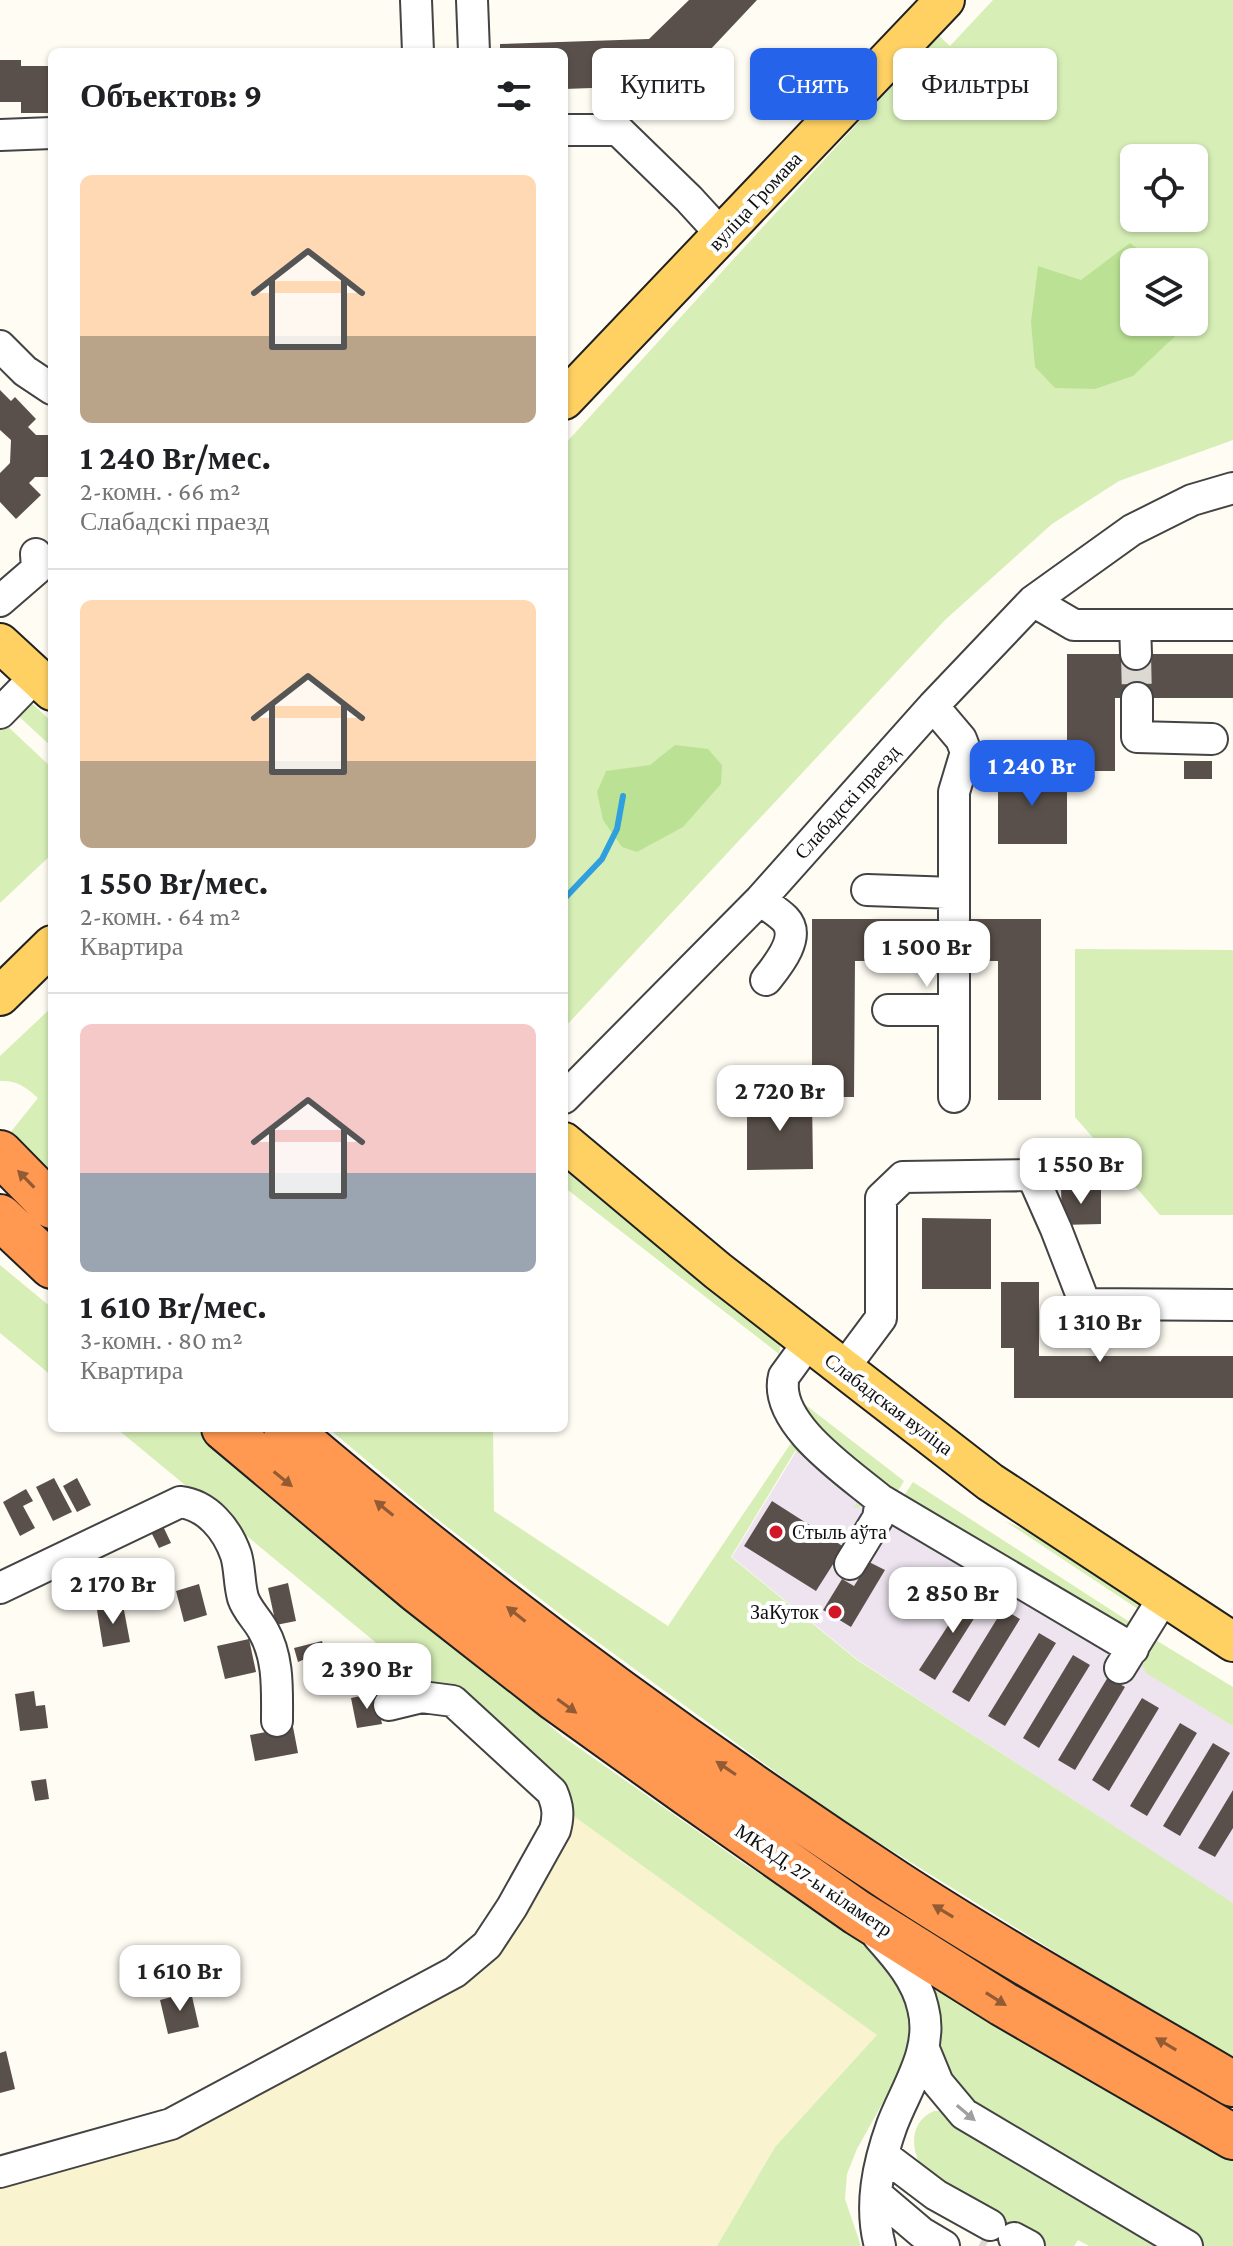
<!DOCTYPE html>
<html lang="ru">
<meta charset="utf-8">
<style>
body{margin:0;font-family:"Crimson Pro",serif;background:#f6f6f6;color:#202124;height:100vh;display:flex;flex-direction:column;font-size:30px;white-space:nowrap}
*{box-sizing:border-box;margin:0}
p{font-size:26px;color:#757577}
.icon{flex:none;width:44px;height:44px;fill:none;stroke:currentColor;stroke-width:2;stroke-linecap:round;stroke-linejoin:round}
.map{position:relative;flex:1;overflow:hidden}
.panel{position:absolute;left:48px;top:48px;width:520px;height:1384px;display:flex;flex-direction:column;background:#fff;border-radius:12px;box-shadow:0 2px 6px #0004}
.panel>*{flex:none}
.guide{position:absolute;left:592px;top:48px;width:520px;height:72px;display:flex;gap:16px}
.controls{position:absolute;left:1120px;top:144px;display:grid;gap:16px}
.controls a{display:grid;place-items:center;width:88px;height:88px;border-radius:12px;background:#fff;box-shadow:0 2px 6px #0004;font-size:40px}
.price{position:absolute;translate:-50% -68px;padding:0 18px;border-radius:16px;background:#fff;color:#222;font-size:26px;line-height:52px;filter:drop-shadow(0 2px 4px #0008)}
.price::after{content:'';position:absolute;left:50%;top:48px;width:24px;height:18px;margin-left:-12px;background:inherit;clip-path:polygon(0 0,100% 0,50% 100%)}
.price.current{background:#2563eb;color:#fff}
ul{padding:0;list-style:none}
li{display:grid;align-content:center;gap:16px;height:424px;padding:0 32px}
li+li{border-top:2px solid #e0e0e0}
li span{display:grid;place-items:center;height:248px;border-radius:12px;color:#555}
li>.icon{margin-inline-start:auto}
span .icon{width:144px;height:144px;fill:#fffc;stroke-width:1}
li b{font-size:34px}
h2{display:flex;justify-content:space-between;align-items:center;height:96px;padding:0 32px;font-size:34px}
.chip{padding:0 28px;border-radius:12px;background:#fff;box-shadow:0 2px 6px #0004;font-size:28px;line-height:72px}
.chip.current{background:#2563eb;color:#fff}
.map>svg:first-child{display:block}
</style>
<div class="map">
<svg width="1233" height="2246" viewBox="0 0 1233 2246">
<rect width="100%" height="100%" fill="#fffcf3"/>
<path fill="#ede4ef" d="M811,1427l70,57 352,234v186l-375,-244 -126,-103z"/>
<path fill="#f9f3cf" d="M574,1816l304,219 -103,112 -58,99h-717v-60l174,-53 334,-202z"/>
<path fill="#d7efb7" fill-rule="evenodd" d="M993,0h240v440l-114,41 -67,43 -106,95 -382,409v-583l374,-410 12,11zM1134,158h60v60h-60zM1134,262h60v60h-60z
M25,697l27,25v25l-39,-36z
M3,722l49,46v86l-52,49v-178z
M1075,949l158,1v265h-73l-85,-98z
M52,1007v170l-43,-43 29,-36c-12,-11 -21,-18 -38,-17v-25z
M564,1167l217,176 -2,11 -215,-167z
M0,1265l52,43v68l-52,-43z
M773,1384l8,26 12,16 71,68 2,8 -8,6h-4l7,-13 -66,-44 -64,106 126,103 376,243v154l-144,-84 -256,-159 -264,-193 -141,-109 -100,-84h165l1,83 174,115 125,-186c-17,-16 -26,-33 -20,-56z
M794,1396l110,85 -9,15 -84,-69z
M116,1428h79l256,211 111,97 178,125 142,92 33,53 -3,44 -55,99 -10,25 -2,25 16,47h-144l58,-99 102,-112 -302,-218 -19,-32 -104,-95 -55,-2 6,-23z
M913,1482l226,146 -7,12 -231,-140z
M1005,1521l67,31 72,47 3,16z
M1149,1636l84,51v39l-87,-53 -9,-16z
M921,1979l66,35 246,143v89h-36l-224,-134 -35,-54z
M934,2111h8l237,135h-90l-11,-6 -4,6c-10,0 -22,0 -31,0 -9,-2 -98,-50 -105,-57 -23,-20 -38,-63 -4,-78z"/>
<path fill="#bbe294" d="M1130,243l25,19h-21v60h56l-57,54 -38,13 -40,-1 -20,-21 -4,-45 7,-56 43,14z
M675,745l33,4 14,16 -1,19 -38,43 -46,25 -15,-5 -19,-27 -6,-28 9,-21 44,-6z"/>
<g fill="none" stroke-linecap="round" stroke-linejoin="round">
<path stroke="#2fa0dd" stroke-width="6" d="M564,899l38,-40 15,-30 6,-33"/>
</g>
<path fill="#5a504b" d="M689,0h68l-80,85 -113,4v-37h-64v-8l149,-5z
M0,60h21v6h31v47h-31v-11h-21z
M0,390l11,11 4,-4 21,22 -8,8 8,8h16v42h-17l-6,6 12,12 -25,24 -16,-17v-29l10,-10 1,-23 -11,-10z
M1067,654h166v44h-118v73h-48z
M1184,761h28v18h-28z
M998,771h69v73h-69z
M812,919h229v181h-43v-139h-143l-1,136h-42z
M781,1097h31l1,72 -66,1v-72z
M1061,1187h40v37l-39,1z
M922,1218l69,1v70h-69z
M1001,1282h38v74h194v42h-219v-50h-13z
M54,1478l18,34 -19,9 -17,-34z
M77,1478l14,27 -14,7 -14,-26z
M26,1489l7,12 -10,5 12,22 -15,8 -17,-34z
M772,1501l72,46 -28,44 -72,-45z
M162,1524l9,19 -12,5 -9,-18z
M869,1562l16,8 -34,57 -28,-17 19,-31 12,7z
M94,1581l3,12 -31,9 -3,-13z
M288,1583l8,38 -20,4 -8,-37z
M199,1584l8,31 -23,7 -8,-31z
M972,1589l15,9 -52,82 -16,-10z
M123,1605l7,37 -27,5 -6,-37z
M1003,1609l17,10 -51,83 -17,-10z
M1039,1633l17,10 -51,83 -17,-10z
M249,1639l7,33 -31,7 -8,-33z
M322,1641l8,30 -21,6 -4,-18 -7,3 -4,-14z
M1073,1655l17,10 -51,83 -16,-10z
M1108,1677l17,10 -50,83 -17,-10z
M34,1691l2,15 9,-1 3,23 -28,3 -5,-37z
M376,1693l6,31 -25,4 -6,-30z
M1142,1698l17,10 -50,83 -17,-11z
M1180,1723l17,10 -50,83 -17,-10z
M293,1727l5,26 -43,8 -5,-26z
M1213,1743l17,10 -50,83 -17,-10z
M46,1779l3,20 -14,2 -4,-20z
M1233,1790v38l-18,29 -17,-9z
M191,1992l8,35 -31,7 -8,-34z
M6,2051l9,38 -15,4v-40z"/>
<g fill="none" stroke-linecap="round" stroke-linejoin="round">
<path stroke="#dbd9d1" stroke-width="30" stroke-dasharray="30 15" stroke-linecap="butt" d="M1136,654l1,44
M954,919v42
M980,2243l6,3"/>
<g stroke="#434343" stroke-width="34">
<path id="minor" d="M416,0l2,52
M472,0l2,52
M564,130h54l71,69 33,36
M0,135l52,-2
M0,346l25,25 27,18
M0,601l37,-32 -1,-15
M1033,601l41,24h159
M1135,625l1,29
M1137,698v39l75,2
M933,706l28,33 5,13 -12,40v127
M0,713l36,-37
M867,890l87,3
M760,900c8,6 18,12 25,19 17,18 -8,47 -19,61
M888,1010h66
M954,1097v-136
M564,1098l196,-198 173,-194 100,-105 99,-71 60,-30 41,-12
M808,1343l-24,33c-12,47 65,97 97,124l-3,18 -28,46
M843,1369l38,-51v-120l22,-21 129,-2 24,54 29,75 148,1
M881,1500l252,149
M0,1588l180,-86c27,3 47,27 56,53 4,13 3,29 7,43 4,12 14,21 20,32 16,28 14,59 14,91
M1120,1668l44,-71
M878,1936c19,21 39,44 45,72 11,42 -17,80 -31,117 -14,39 -23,81 -12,121
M924,2049l14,34 26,31 223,132
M883,2155l53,40 54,30
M0,2172l171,-48 284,-152 32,-27 25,-38 43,-77c4,-15 3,-24 -3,-38l-99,-91 -31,-4 -33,8
M876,2194l46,39 22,13
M1014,2238l15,8"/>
</g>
<g stroke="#212121" stroke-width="42">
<path id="major" d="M564,400l381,-400
M0,643l52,48
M0,996l52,-51
M564,1142l154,129 272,211 243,160"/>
</g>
<g stroke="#212121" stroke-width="48">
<path id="highway" d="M0,1153l52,53
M0,1217l52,49
M224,1428l193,162 139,109 131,94 171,120 145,91 230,133
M286,1428c192,165 398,316 610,455 109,71 225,135 337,201"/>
</g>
<use href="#minor" stroke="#fff" stroke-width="30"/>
<use href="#major" stroke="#ffd163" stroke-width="38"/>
<use href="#highway" stroke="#ff9851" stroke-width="44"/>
</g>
<defs><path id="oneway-solid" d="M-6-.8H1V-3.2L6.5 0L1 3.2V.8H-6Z" transform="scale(2)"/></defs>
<g fill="#935b34">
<use href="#oneway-solid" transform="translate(26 1179) rotate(-134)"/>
<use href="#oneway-solid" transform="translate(283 1479) rotate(39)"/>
<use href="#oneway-solid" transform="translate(384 1508) rotate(-141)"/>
<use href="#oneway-solid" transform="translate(516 1614) rotate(-142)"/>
<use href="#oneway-solid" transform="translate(567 1706) rotate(36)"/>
<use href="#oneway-solid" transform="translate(726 1768) rotate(-146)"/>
<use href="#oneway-solid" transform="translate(943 1911) rotate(-149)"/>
<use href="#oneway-solid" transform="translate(996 1999) rotate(32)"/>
<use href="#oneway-solid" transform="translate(1166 2044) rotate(-149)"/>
</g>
<use fill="#9f9f9f" href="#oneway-solid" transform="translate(966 2113) rotate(40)"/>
<g fill="#d21628" stroke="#fff" stroke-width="3">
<circle cx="776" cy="1532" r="8"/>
<circle cx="835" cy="1612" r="8"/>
</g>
<g text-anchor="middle" stroke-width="8" stroke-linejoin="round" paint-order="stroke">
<g font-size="20" fill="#101010" stroke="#fff">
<text transform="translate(755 201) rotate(-47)" y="7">вуліца Громава</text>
<text transform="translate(847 802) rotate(-48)" y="7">Слабадскі праезд</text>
<text transform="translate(889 1404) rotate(37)" y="7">Слабадская вуліца</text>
<text transform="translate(814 1880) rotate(34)" y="7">МКАД, 27-ы кіламетр</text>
</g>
<g font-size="20" fill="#101010" stroke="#fff" text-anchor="start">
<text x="792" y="1539">Стыль аўта</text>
<text x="819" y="1619" text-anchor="end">ЗаКуток</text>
</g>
</g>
</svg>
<div class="controls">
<a><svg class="icon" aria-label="locate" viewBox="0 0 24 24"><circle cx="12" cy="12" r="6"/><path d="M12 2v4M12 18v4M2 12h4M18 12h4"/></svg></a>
<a><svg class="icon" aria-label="layers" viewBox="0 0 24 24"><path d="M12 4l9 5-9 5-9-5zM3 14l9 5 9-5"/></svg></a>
</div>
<b class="price current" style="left:1032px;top:808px">1 240 Br</b>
<b class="price" style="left:927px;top:989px">1 500 Br</b>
<b class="price" style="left:780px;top:1133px">2 720 Br</b>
<b class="price" style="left:1081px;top:1206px">1 550 Br</b>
<b class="price" style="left:1100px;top:1364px">1 310 Br</b>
<b class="price" style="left:113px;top:1626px">2 170 Br</b>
<b class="price" style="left:953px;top:1635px">2 850 Br</b>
<b class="price" style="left:367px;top:1711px">2 390 Br</b>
<b class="price" style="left:180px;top:2013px">1 610 Br</b>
<div class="guide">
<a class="chip">Купить</a>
<a class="chip current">Снять</a>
<a class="chip">Фильтры</a>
</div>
<section class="panel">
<h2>Объектов: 9<svg class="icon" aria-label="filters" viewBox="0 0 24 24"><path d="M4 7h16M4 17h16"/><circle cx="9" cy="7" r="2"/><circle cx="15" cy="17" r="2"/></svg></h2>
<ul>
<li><span style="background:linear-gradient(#ffd9b3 65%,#b9a48a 0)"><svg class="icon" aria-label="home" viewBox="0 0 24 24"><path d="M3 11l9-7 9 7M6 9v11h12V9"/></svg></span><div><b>1 240 Br/мес.</b><p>2-комн. · 66 m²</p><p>Слабадскі праезд</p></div></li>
<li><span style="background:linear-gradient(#ffd9b3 65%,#b9a48a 0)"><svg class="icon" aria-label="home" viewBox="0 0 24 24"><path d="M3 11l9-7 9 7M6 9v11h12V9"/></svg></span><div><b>1 550 Br/мес.</b><p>2-комн. · 64 m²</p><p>Квартира</p></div></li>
<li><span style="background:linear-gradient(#f6c9c9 60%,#9aa5b1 0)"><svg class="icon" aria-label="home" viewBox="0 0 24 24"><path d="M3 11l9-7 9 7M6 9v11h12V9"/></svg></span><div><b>1 610 Br/мес.</b><p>3-комн. · 80 m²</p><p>Квартира</p></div></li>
</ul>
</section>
</div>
